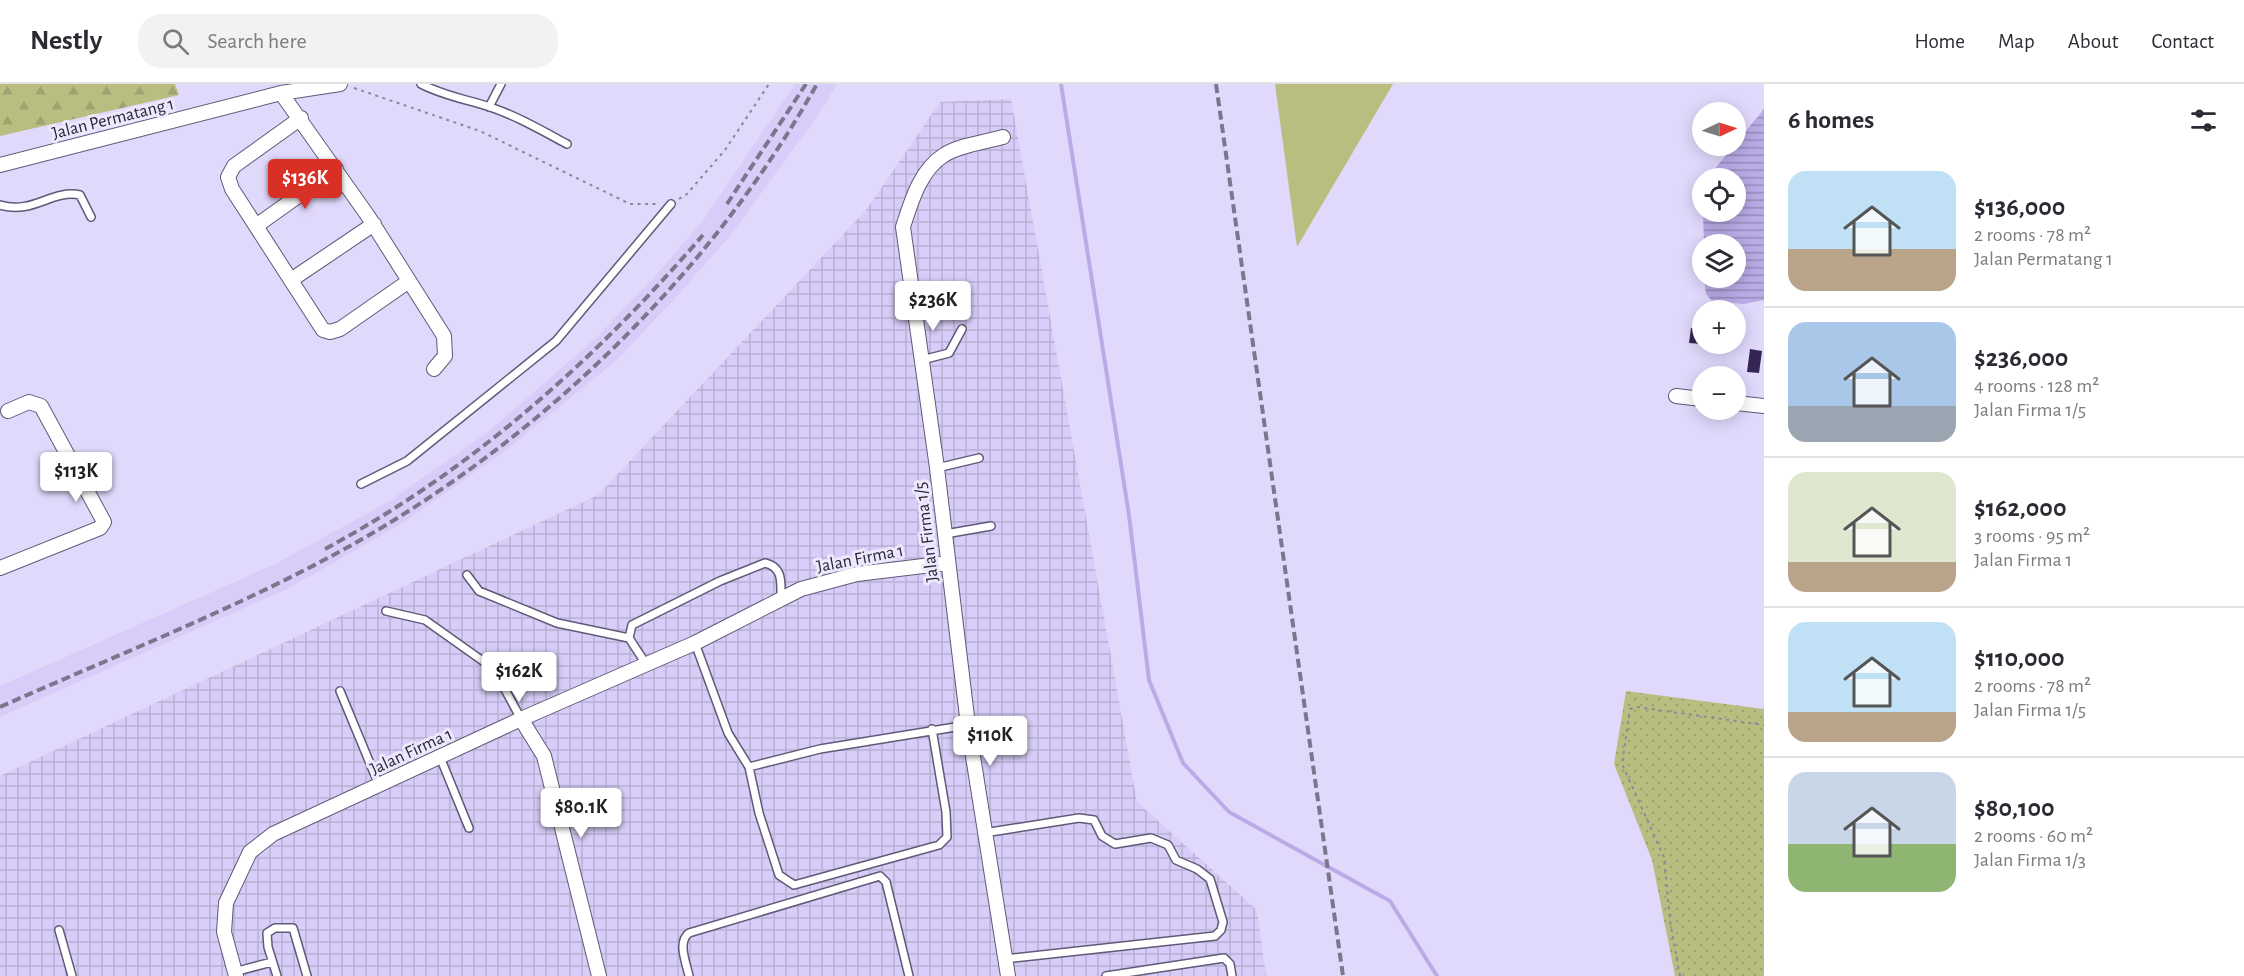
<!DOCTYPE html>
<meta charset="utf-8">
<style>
body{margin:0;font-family:"Alegreya Sans",sans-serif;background:#f2f2f3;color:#2b2b33;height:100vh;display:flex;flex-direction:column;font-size:22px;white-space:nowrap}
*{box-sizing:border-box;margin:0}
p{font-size:20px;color:#7c7c81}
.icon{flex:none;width:33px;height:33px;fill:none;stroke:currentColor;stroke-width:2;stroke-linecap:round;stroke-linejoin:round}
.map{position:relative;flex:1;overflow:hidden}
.details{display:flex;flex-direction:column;background:#fff;width:480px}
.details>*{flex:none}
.needle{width:39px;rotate:86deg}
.controls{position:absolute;left:1692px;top:18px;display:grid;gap:12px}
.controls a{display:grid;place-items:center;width:54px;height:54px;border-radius:50%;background:#fff;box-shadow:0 3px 15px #0003;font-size:30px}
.price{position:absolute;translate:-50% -51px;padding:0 14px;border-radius:6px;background:#fff;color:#222;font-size:20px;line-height:39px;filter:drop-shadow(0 2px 3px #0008)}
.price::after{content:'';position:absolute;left:50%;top:36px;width:18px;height:14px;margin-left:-9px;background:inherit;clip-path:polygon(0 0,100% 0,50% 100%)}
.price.active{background:#d93025;color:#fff}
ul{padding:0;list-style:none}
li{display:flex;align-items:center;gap:18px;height:150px;padding:0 24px}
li+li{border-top:2px solid #e1e1e2}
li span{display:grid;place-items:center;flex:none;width:168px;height:120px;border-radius:18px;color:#555}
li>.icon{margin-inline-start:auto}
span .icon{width:72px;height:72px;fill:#fffc;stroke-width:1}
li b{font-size:26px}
h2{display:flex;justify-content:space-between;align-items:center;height:72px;padding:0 24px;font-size:26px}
header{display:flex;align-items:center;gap:36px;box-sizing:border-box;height:84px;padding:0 30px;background:#fff;border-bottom:2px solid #e1e1e2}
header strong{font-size:28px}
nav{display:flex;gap:33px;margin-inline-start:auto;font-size:21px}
.search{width:420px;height:54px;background:#f2f2f3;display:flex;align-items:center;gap:15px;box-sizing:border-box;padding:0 21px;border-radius:24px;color:#7c7c81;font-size:22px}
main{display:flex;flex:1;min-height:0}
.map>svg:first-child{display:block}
</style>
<header>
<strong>Nestly</strong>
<div class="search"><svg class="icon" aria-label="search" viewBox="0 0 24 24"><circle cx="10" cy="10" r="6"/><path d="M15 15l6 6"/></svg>Search here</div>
<nav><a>Home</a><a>Map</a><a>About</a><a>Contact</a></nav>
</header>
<main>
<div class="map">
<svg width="1764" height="892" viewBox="0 0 1764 892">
<defs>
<pattern id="industrial-grid" width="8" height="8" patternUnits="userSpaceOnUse" patternTransform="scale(1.5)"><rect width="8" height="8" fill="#d7cdf8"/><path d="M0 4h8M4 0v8" fill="none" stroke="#b9b0d5"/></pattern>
<pattern id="forest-firs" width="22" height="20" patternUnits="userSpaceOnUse" patternTransform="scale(1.5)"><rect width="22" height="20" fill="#b9be80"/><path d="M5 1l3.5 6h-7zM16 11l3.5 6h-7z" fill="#9fa36f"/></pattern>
<pattern id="park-dots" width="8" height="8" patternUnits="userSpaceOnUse" patternTransform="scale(1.5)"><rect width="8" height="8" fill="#b9be80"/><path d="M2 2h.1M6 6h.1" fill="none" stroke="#9fa36f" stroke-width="1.8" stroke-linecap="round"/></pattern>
<pattern id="water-rules" width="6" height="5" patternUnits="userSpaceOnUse" patternTransform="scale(1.5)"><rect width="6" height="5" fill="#baabe6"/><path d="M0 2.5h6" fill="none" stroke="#978bbb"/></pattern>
</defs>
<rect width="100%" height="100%" fill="#e1d9fc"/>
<path fill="#d7cdf8" d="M795,0h42l-22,36 -86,117 -52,59 -61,65 -111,90 -104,73 -114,65 -287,128v-31l275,-122 113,-62 100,-70 108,-94 61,-64 47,-55z"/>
<path fill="url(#industrial-grid)" d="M1011,15l126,703 120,108 9,66h-1266v-200l598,-281 269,-286 73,-107z"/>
<path fill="#b9be80" d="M1275,0h118l-96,163z"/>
<path fill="url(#forest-firs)" d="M0,0h175l4,11 -179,41z"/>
<path fill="url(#park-dots)" d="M1626,607l138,18v267h-89l-23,-116 -38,-96z"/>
<path fill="url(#water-rules)" d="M1764,25v191l-20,4 -32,-3 -6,-7 -2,-16h32v-34h-32l-1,-32h33v-34l-28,-1z"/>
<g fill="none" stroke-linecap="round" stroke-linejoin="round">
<path stroke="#baabe6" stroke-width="4" d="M1061,0l68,431 20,165 34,83 46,49 161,89 47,75"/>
</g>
<path fill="#352555" d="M1691,244l11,1v15l-13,-1z
M1750,265l12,2 -3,22 -12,-1z"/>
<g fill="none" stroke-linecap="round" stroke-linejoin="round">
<g stroke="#605977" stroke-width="10">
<path id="lane" d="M421,0c21,11 43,15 66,22 28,9 54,24 80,38
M489,23l12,-23
M0,121c33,10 52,-16 80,-10l11,22
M922,276l27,-7 13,-24
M937,384l42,-10
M361,400l46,-23 149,-120 115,-137
M945,450l46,-8
M467,491l12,16 78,32 72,15
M386,527l39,9 69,49 27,50
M695,559l33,90 21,34 10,46 20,62 15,10 145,-40 8,-8 -1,-25 -14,-83
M646,580l-17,-26 3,-13 88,-44 45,-18c18,4 16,19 16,35
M340,607l39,94
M440,673l29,71
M749,683l71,-18 148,-24
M984,749l95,-15 15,2 8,16 13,8 36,-6 17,7 8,15 21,9 13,10 13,43 -2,8 -6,6 -210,23
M59,846l13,46
M234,888l38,-10
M277,892l-9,-29 -1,-14 8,-5h18l14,48
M689,892c-3,-14 -12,-34 0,-43l191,-57 6,6 23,94
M1106,892l118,-18 6,6 2,12"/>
</g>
<g stroke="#605977" stroke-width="16">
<path id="street" d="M281,9l87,123 76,120 1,20 -11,13
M301,34l-67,48 -6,11 4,12 91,141 7,2 10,-3 69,-48
M1003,53c-18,5 -43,8 -59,18 -24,15 -33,47 -41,72l34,241 31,257 40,251
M0,81l281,-72 59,-9
M256,142l80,-57
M291,196l83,-56
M1676,312l26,3
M1736,319l28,3
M0,484l100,-40 4,-6 -63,-116 -12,-4 -21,9
M521,635l23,37 55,220
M236,892l-12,-44 2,-29 24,-51 23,-18 248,-115 174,-76 106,-54 56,-15 91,-11"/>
</g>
<path stroke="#8b859e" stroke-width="2" stroke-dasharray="3 4.5" stroke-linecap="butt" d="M354,4l126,43 150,73h27
M679,115l8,-5 38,-44 44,-66
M1680,892l-10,-55 -6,-64 -42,-93 8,-55 7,-2 127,18"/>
<use href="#lane" stroke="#fff" stroke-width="7"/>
<use href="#street" stroke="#fff" stroke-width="14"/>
<path stroke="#7b768d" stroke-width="4" stroke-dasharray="9 4.5" stroke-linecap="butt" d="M1216,0l127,892
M727,120l79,-120
M325,465c147,-79 269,-188 378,-314
M0,623c117,-52 238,-99 350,-161 191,-107 360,-271 467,-462"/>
</g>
<g text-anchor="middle" stroke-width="6" stroke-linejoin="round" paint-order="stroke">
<g font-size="18" fill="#2b2735" stroke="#ede8fe">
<text transform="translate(113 34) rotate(-14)" y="6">Jalan Permatang 1</text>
<text transform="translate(926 448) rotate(-97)" y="6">Jalan Firma 1/5</text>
<text transform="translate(860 474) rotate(-11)" y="6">Jalan Firma 1</text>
<text transform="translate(411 667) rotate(-25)" y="6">Jalan Firma 1</text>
</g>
</g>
</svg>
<div class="controls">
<a><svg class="needle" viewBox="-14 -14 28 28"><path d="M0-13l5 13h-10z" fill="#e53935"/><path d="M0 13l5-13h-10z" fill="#7c7c81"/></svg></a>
<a><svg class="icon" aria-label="locate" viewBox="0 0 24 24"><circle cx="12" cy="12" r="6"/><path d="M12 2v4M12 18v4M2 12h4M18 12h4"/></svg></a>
<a><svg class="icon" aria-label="layers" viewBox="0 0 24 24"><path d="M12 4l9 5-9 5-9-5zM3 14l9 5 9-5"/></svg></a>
<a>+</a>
<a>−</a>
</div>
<b class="price active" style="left:305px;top:126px">$136K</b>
<b class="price" style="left:933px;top:248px">$236K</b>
<b class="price" style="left:76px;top:419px">$113K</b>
<b class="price" style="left:519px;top:619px">$162K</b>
<b class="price" style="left:990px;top:683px">$110K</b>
<b class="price" style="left:581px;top:755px">$80.1K</b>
</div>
<section class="details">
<h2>6 homes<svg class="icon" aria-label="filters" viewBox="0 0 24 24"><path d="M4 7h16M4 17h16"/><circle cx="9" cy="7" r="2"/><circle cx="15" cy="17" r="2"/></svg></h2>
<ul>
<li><span style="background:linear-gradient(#bfe0f5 65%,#b9a48a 0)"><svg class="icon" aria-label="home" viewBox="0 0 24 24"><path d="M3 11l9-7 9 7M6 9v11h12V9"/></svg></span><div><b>$136,000</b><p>2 rooms · 78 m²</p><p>Jalan Permatang 1</p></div></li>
<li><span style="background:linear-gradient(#a9c7e8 70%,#9aa5b1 0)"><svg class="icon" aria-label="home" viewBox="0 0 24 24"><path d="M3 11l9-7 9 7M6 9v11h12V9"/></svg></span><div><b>$236,000</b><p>4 rooms · 128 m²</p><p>Jalan Firma 1/5</p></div></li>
<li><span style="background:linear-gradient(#dfe7d0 75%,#b9a48a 0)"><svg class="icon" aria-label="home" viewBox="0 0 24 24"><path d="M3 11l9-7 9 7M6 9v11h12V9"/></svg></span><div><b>$162,000</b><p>3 rooms · 95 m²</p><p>Jalan Firma 1</p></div></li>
<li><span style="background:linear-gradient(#bfe0f5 75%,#b9a48a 0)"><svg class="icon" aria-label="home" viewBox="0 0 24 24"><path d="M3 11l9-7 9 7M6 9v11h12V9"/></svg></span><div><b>$110,000</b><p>2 rooms · 78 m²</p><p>Jalan Firma 1/5</p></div></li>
<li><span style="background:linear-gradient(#c9d6e8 60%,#8fb573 0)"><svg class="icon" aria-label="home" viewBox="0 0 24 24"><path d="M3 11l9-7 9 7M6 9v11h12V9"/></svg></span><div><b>$80,100</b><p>2 rooms · 60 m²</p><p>Jalan Firma 1/3</p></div></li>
</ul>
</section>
</main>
